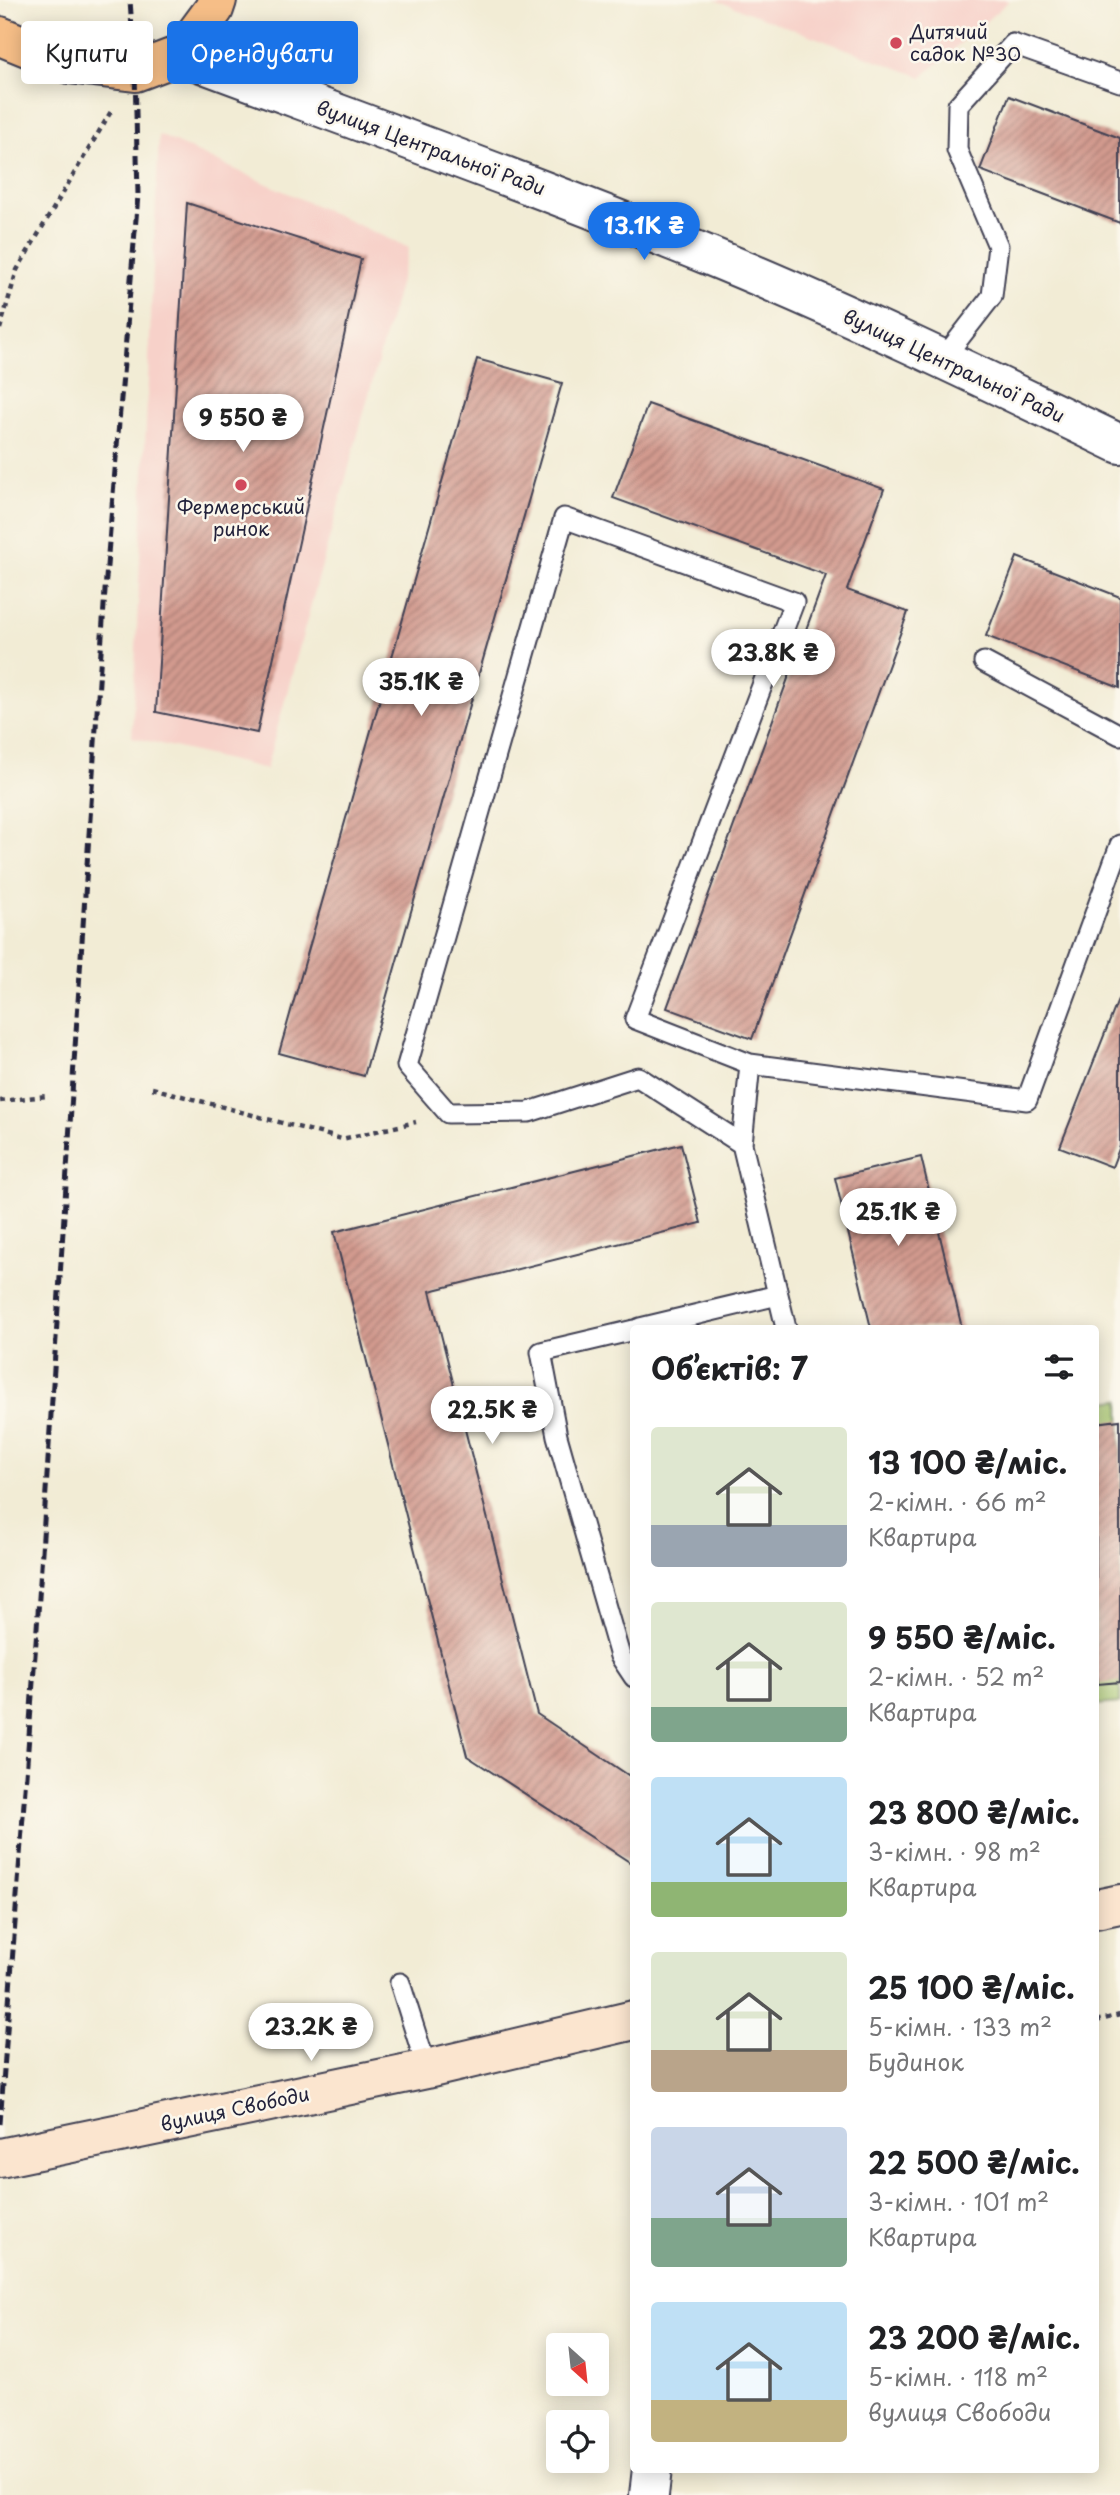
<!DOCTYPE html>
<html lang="uk">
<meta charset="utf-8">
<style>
body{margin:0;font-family:"Playpen Sans",sans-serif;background:#f2f2f2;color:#202124;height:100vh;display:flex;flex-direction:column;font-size:26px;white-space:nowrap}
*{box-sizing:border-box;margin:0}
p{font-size:23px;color:#757577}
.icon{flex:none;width:38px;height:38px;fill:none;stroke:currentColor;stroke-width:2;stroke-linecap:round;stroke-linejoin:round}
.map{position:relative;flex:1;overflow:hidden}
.panel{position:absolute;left:630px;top:1325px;width:469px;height:1148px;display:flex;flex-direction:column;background:#fff;border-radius:7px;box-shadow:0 4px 18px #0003}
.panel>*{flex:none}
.banner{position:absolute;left:21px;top:21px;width:504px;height:63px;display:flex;gap:14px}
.needle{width:46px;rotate:153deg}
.fabs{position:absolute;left:546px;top:2333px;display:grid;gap:14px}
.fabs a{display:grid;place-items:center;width:63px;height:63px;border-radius:7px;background:#fff;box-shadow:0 4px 18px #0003;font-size:35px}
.price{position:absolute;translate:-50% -60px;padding:0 16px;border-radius:24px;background:#fff;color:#222;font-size:23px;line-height:46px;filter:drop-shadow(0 2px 4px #0008)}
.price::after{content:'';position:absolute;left:50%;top:42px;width:21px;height:16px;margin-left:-10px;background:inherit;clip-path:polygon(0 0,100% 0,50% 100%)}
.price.selected{background:#1a73e8;color:#fff}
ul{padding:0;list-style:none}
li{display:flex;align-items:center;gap:21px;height:175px;padding:0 21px}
li span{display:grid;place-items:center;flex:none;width:196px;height:140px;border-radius:7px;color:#555}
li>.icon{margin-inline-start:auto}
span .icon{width:84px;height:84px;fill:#fffc;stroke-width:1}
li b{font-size:30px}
h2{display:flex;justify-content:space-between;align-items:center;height:84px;padding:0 21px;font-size:30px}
.pill{padding:0 24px;border-radius:7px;background:#fff;box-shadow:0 4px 18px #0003;font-size:24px;line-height:63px}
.pill.selected{background:#1a73e8;color:#fff}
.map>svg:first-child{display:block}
</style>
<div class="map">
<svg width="1120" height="2495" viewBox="0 0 1120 2495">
<defs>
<pattern id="building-hatch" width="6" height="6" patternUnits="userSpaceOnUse" patternTransform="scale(1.75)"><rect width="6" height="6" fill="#d29a8e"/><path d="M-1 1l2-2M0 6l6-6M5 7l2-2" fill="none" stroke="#aa7d75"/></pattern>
</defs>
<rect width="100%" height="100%" fill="#fbf7ec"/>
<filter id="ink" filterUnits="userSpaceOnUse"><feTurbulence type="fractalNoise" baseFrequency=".0143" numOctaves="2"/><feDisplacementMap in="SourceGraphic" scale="14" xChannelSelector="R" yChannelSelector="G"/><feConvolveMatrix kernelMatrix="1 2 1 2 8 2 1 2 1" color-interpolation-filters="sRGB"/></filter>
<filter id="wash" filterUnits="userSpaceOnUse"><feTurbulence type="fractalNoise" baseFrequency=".00686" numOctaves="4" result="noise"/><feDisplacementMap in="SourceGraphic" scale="28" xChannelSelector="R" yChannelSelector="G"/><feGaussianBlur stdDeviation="1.57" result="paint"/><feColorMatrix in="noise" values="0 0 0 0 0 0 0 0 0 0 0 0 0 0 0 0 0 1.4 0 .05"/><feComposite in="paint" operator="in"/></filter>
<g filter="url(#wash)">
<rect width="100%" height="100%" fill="#f2ecd5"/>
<path fill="#f7d1c9" d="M715,0h295l-88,77z
M159,135l250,113 -143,521 -134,-32z"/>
<path fill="#a6c66d" stroke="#647454" stroke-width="2" d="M1120,1400v303l-24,2v-302z"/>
<g id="blocks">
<path fill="url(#building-hatch)" d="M1009,96l111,42v85l-140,-53z
M187,203l174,56 -104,474 -101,-21z
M477,359l85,24 -198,693 -85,-23z
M648,404l236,85 -37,101 61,22 -156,427 -85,-31 159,-433 -213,-77z
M1017,557l103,40v91l-134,-52z
M1120,995v151l-8,21 -52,-20z
M681,1144l20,79 -271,68 107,423 97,65v86l-167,-109 -133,-524z
M921,1157l41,171h-91l-36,-150z
M1120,1420v262l-22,2 -2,-20v-241z"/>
</g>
</g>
<g filter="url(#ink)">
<use href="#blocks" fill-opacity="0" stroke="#414052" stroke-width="2"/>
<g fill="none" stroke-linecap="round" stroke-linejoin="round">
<g stroke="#414052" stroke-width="23">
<path id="service" d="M943,359l49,-63 6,-50 -41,-96 1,-45 55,-61 107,38
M984,662l136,73
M742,1144l-104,-67 -109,35 -81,1 -41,-47 157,-548 230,84 -159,417 115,45
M640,1328l138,-33
M786,1328l-44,-184 8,-80 277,36 93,-255
M634,1330l-93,22 16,84 33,116 30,104 14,21
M400,1983l27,86"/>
</g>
<g stroke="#414052" stroke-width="42">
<path id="minor" d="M180,55c177,66 355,130 530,201 139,57 275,123 410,188
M649,2495l3,-26"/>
</g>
<g stroke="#414052" stroke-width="42">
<path id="secondary" d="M1096,1909l24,-5
M0,2158l427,-89 207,-49"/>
</g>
<g stroke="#414052" stroke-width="42">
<path id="primary" d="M0,36l69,28 66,8 45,-17 34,-46 3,-9"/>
</g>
<path stroke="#414052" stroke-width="4.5" stroke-dasharray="5 5" stroke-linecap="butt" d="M0,329l17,-59 96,-162
M152,1088l190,51 74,-17
M0,1101l47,-5
M1096,2021l24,-6"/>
<use href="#service" stroke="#fff" stroke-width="19"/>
<use href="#minor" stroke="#fff" stroke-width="38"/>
<use href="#secondary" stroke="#fbe5cf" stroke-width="38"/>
<use href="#primary" stroke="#f6be87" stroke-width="38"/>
<path stroke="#22223b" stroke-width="5" stroke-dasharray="10 5" stroke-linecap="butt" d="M0,2124l37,-496 68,-1038 33,-395 -3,-123 -5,-72"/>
</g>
</g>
<g fill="#d1495b" stroke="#fbf7ec" stroke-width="2.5">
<circle cx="896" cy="43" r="7"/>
<circle cx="241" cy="485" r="7"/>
</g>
<g text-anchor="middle" stroke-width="5" stroke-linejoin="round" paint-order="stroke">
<g font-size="19" fill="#22223b" stroke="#fbf7ec" text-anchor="start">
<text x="910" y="39">Дитячий<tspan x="910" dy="22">садок №30</tspan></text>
<text x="241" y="514" text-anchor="middle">Фермерський<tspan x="241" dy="22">ринок</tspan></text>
</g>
<g font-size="19" fill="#22223b" stroke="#fbf7ec">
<text transform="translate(431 148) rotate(20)" y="7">вулиця Центральної Ради</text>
<text transform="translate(954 366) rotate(25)" y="7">вулиця Центральної Ради</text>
<text transform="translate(235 2109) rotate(-12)" y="7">вулиця Свободи</text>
</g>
</g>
</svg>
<div class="fabs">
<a><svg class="needle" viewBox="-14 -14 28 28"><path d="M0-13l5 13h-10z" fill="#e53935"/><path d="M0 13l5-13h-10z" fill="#757577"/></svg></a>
<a><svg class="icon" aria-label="locate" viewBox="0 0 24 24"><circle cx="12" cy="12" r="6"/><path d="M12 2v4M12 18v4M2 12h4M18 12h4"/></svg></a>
</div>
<b class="price selected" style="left:644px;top:262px">13.1K ₴</b>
<b class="price" style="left:243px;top:454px">9 550 ₴</b>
<b class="price" style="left:773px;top:689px">23.8K ₴</b>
<b class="price" style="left:421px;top:718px">35.1K ₴</b>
<b class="price" style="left:898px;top:1248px">25.1K ₴</b>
<b class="price" style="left:492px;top:1446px">22.5K ₴</b>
<b class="price" style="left:311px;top:2063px">23.2K ₴</b>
<div class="banner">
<a class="pill">Купити</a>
<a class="pill selected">Орендувати</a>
</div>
<section class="panel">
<h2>Об’єктів: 7<svg class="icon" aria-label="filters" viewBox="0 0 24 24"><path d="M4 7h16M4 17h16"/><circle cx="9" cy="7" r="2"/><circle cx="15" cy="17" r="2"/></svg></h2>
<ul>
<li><span style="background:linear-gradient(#dfe7d0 70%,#9aa5b1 0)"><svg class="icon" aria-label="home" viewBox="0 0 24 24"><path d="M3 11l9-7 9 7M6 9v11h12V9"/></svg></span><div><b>13 100 ₴/міс.</b><p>2-кімн. · 66 m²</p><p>Квартира</p></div></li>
<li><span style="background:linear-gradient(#dfe7d0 75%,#7fa58c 0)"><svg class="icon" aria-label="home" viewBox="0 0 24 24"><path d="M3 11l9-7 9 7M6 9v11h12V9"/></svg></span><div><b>9 550 ₴/міс.</b><p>2-кімн. · 52 m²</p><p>Квартира</p></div></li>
<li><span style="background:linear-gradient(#bfe0f5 75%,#8fb573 0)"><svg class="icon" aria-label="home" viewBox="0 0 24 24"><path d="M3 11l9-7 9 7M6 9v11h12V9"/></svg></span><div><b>23 800 ₴/міс.</b><p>3-кімн. · 98 m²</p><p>Квартира</p></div></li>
<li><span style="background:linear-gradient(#dfe7d0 70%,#b9a48a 0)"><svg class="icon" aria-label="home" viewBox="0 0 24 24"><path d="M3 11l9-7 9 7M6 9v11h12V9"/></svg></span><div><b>25 100 ₴/міс.</b><p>5-кімн. · 133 m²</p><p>Будинок</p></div></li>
<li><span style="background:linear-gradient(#c9d6e8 65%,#7fa58c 0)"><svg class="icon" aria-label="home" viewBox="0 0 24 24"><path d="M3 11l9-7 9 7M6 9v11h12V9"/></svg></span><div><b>22 500 ₴/міс.</b><p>3-кімн. · 101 m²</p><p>Квартира</p></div></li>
<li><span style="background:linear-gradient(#bfe0f5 70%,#c2b280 0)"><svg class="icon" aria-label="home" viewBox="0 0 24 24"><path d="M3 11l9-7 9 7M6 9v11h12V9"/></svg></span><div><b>23 200 ₴/міс.</b><p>5-кімн. · 118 m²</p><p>вулиця Свободи</p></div></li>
</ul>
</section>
</div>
